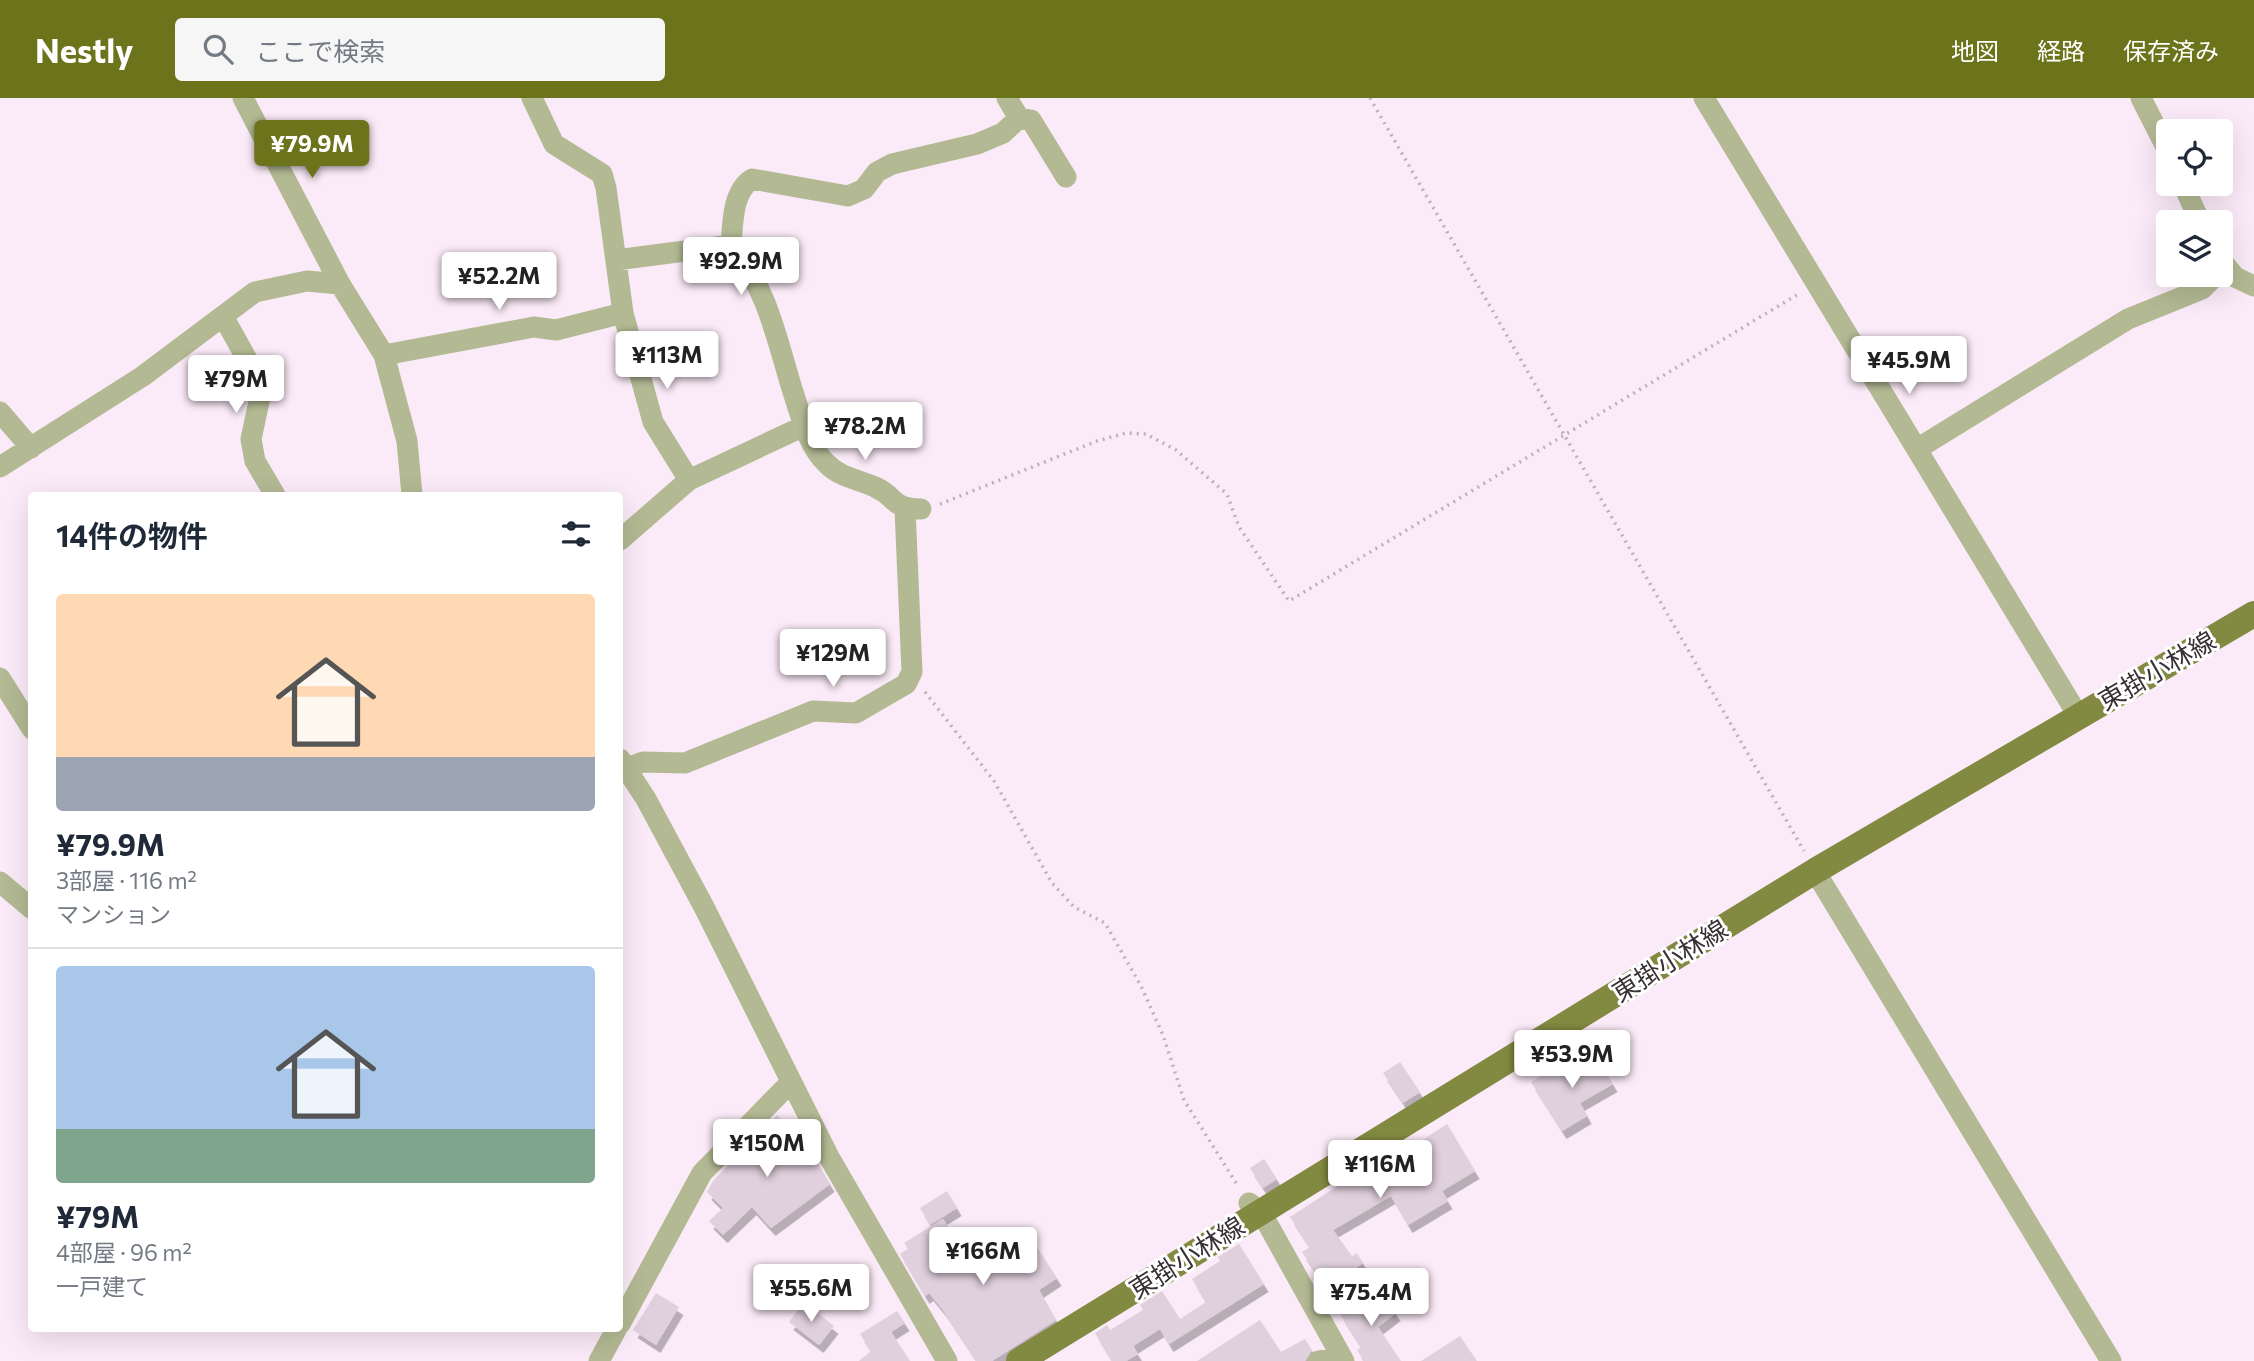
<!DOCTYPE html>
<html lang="ja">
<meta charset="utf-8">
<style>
body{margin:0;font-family:Commissioner,"Noto Sans JP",sans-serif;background:#f6f6f7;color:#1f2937;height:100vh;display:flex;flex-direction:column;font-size:26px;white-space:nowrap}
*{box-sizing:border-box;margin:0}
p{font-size:23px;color:#747a83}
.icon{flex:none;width:38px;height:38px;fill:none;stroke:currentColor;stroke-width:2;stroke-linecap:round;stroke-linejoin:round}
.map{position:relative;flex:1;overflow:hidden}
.sheet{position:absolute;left:28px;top:394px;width:595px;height:840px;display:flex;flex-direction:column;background:#fff;border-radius:7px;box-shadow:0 7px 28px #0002}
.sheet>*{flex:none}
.controls{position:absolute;left:2156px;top:21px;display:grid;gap:14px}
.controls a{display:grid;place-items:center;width:77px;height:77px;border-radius:7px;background:#fff;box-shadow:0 7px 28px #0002;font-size:35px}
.price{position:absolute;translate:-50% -60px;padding:0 16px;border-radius:7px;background:#fff;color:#222;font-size:23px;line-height:46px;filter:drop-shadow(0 2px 4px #0008)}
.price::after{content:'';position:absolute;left:50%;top:42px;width:21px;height:16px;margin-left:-10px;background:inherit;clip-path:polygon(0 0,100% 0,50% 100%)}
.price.selected{background:#6b731b;color:#fff}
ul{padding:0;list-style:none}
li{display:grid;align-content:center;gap:14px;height:371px;padding:0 28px}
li+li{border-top:2px solid #e0e1e3}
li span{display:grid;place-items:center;height:217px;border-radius:7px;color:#555}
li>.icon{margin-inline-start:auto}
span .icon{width:126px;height:126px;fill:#fffc;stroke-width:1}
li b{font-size:30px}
h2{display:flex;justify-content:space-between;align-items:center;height:84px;padding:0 28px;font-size:30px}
header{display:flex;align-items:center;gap:42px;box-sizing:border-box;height:98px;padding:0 35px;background:#6b731b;color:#fff}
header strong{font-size:33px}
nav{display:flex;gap:38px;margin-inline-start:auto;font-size:24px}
.search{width:490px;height:63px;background:#f6f6f7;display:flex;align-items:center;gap:18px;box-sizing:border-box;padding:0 24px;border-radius:7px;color:#747a83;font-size:26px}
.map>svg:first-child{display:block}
</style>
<header>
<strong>Nestly</strong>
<div class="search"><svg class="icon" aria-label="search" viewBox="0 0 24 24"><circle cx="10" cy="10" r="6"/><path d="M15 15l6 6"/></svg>ここで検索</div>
<nav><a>地図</a><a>経路</a><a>保存済み</a></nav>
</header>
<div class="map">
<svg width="2254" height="1263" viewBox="0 0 2254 1263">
<defs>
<filter id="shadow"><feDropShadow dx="4.5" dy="8" stdDeviation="0" flood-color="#0004"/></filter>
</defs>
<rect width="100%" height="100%" fill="#fbeaf7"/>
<path fill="#e0cfdc" filter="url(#shadow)" d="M1594,955l19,31 -33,19 7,13 -25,15 -31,-49 24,-15 4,6z
M1400,964l20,30 -17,11 -20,-30z
M777,1017l9,10 -3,2 32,32 15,25 -59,44 -19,-21 -29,28 -14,-14 14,-13 -16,-16 6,-11z
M1447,1026l28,47 -33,20 6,10 -40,24 -17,-29 -58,34 19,26 5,-3 6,10 -42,30 -8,-14 5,-3 -16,-24 8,-5 -20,-30 66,-43 4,7z
M1264,1061l13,20 -14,9 -13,-20z
M947,1093l10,17 -27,17 -10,-17z
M943,1121l18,28 30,-18 15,25 25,-16 26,40 -18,12 17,30 -64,41h-15l-34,-51 -14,-17 -4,3 -25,-42 8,-5 -4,-6z
M1239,1146l25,40 -95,60 -9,-15 -27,17 5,8 -12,7h-14l-17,-28 12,-8 3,5 33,-20 -3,-5 22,-14 18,28 26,-17 -14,-23 28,-18 -2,-4z
M1381,1193l15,22 -18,14 23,34h-37l-7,-11 4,-3 -21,-33z
M656,1195l23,14 -23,38 -23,-15z
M804,1204l30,24 -15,19 -30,-23z
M897,1213l8,12 -14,9 19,29h-51l12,-10 -11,-17z
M1260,1222l21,32 24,-13 7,11 -7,11h-108z
M1460,1238l17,25h-56z"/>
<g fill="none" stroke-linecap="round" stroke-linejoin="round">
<path stroke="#bdb0ba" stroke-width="3.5" stroke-dasharray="2 5" stroke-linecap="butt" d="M1370,0l434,753
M940,406l157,-63 29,-8 20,1 30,16 51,44 12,33 50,74 511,-308
M925,594l69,89 58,102 22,24 31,16 36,63 22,49 21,65 54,86"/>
<path stroke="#b3b993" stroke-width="21" d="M243,0l97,186 44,71 23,86 5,54
M532,0l22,46 48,30 4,14 17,125 30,109 36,58
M1007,0l12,20 12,2 35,57
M1704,0l375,619
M2141,0l27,53
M2183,86l17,38
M731,147c2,-22 1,-53 21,-66l96,17 16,-7 13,-17 15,-8 85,-20 26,-11 16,-15
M616,162l115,-15c36,42 46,95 62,147 8,24 15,54 34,72 14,14 31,15 48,23 23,10 14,21 46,22
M2221,162l14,17 19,9
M223,218l31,56 6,25 -9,42 4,22 20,34
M384,257l150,-28 22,3 67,-17
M0,314l31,36
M1917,351l211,-130 74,-30 14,-14
M0,369l143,-91 112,-84 52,-11 33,3
M620,442l69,-60 115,-54
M0,580l32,51
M620,661l26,40 58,108 125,250 118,204
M627,670l16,-6 42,1 128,-52 43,2 50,-29 6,-12 -7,-163
M1815,773l296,490
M0,784l32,27
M1249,1105l12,9 83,149
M620,1226l82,-151 88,-90
M599,1263l18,-33
M1318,1263l24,-4"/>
<path stroke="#828940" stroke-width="26" d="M1019,1263l796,-490 439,-257"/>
</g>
<g text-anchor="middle" stroke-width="6" stroke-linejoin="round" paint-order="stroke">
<g font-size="26" fill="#373136" stroke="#fff">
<text transform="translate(2157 573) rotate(-30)" y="9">東掛小林線</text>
<text transform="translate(1670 863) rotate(-32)" y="9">東掛小林線</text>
<text transform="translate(1187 1160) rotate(-32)" y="9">東掛小林線</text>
</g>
</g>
</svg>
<div class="controls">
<a><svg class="icon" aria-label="locate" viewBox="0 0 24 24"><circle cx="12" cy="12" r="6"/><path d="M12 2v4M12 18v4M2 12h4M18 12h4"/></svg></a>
<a><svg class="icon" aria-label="layers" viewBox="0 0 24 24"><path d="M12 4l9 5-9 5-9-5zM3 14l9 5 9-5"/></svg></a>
</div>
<b class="price selected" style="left:312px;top:82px">¥79.9M</b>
<b class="price" style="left:741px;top:199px">¥92.9M</b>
<b class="price" style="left:499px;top:214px">¥52.2M</b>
<b class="price" style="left:667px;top:293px">¥113M</b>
<b class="price" style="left:1909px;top:298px">¥45.9M</b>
<b class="price" style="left:236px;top:317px">¥79M</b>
<b class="price" style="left:865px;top:364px">¥78.2M</b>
<b class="price" style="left:833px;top:591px">¥129M</b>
<b class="price" style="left:1572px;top:992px">¥53.9M</b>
<b class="price" style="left:767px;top:1081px">¥150M</b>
<b class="price" style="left:1380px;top:1102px">¥116M</b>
<b class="price" style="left:983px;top:1189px">¥166M</b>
<b class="price" style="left:811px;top:1226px">¥55.6M</b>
<b class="price" style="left:1371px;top:1230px">¥75.4M</b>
<section class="sheet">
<h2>14件の物件<svg class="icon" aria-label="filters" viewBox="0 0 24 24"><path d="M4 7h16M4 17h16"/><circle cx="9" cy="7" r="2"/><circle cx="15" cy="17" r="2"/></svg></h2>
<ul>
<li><span style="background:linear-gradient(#ffd9b3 75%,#9aa5b1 0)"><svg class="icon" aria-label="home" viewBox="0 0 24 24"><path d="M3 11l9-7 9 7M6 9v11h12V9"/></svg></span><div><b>¥79.9M</b><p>3部屋 · 116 m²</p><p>マンション</p></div></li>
<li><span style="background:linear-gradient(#a9c7e8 75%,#7fa58c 0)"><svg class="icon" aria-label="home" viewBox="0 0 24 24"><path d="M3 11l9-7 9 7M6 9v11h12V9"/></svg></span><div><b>¥79M</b><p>4部屋 · 96 m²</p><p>一戸建て</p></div></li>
</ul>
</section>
</div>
